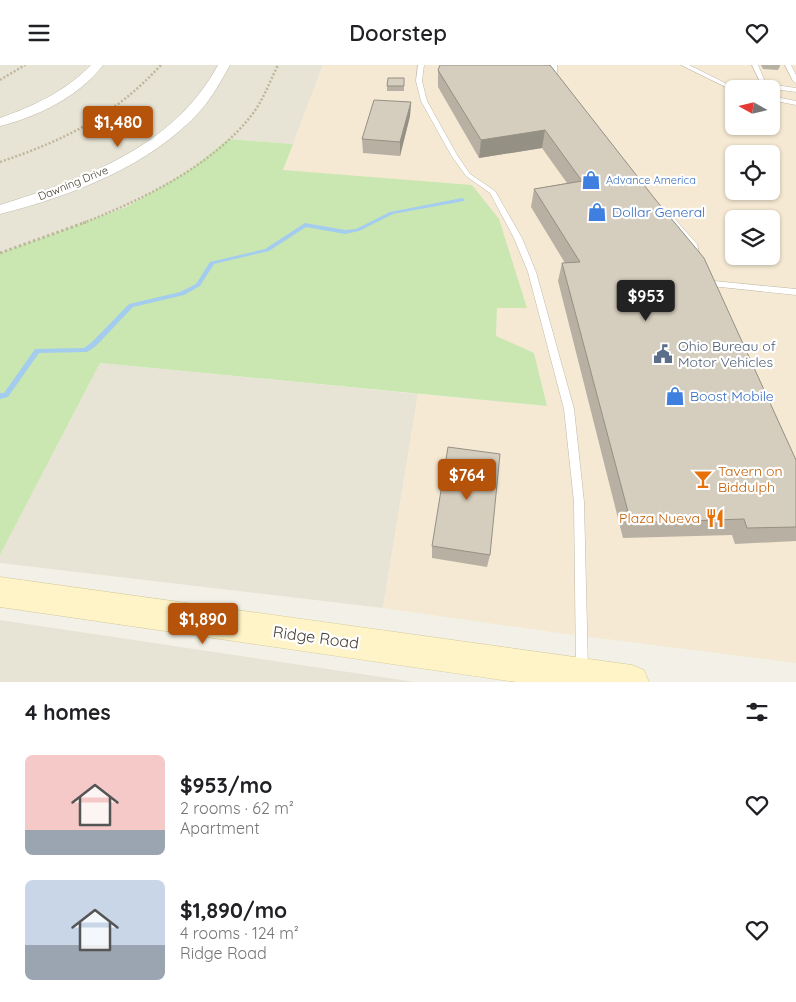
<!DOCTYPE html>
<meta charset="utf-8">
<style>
body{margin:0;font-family:Quicksand,sans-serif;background:#f6f6f6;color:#202124;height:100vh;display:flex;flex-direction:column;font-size:19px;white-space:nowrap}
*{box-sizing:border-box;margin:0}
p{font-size:16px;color:#757577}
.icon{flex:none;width:28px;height:28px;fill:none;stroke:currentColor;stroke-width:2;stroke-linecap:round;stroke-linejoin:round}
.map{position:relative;height:617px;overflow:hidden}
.sheet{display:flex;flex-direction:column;background:#fff;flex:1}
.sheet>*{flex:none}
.needle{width:32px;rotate:278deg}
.buttons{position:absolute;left:725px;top:15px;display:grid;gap:10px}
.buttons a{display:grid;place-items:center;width:55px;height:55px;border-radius:8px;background:#fff;box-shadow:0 1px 4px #0004;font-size:25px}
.price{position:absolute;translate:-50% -42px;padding:0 11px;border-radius:5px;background:#b45309;color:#fff;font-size:16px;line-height:32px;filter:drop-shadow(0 1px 2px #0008)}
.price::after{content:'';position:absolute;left:50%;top:30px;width:15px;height:11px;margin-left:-8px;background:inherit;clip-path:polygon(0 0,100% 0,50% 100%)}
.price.on{background:#222;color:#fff}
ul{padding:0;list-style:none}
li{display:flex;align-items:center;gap:15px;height:125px;padding:0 25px}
li span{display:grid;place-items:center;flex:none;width:140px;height:100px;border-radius:8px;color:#555}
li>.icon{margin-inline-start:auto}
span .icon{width:60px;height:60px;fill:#fffc;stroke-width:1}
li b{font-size:21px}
h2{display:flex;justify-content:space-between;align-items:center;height:60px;padding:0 25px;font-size:21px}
header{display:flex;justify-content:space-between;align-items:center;height:65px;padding:0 25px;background:#fff;font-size:22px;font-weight:600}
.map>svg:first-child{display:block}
</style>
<header><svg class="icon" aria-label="menu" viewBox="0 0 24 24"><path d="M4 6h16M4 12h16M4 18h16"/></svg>Doorstep<svg class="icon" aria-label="heart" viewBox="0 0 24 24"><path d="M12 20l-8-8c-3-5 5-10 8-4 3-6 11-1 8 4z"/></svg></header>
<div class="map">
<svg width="796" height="617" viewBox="0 0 796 617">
<rect width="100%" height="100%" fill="#f3f1e7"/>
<path fill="#e7e3d5" d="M0,0h323l-30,79 -65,-5 -37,30 -66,38 -125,46z
M100,298l318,31 -35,214 -383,-45v-8z
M0,555l415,62h-415z"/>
<path fill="#f5e9d3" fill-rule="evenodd" d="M323,0h473v598l-245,-31 -168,-24 35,-214 129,12 -13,-53 -38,-16 1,-29h30l-244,-138zM734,24h37v37h-37zM734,89h37v37h-37zM734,154h37v37h-37z"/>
<path fill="#cbe7b1" d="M228,74l65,5 -10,26 189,15 27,34 28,89h-30l-1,28 38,17 13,53 -447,-43 -100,192v-302l126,-46 65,-38z"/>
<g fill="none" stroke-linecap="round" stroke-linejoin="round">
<path fill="#a4ccef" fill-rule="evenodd" d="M462,133l3,2 -1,1 -71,13 -34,17 -14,3 -39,-7 -37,24 -55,13 -14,22 -16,9 -51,12 -37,39 -9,6 -48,1 -31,44 -8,2v-6h4l31,-44 49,-1 8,-6 37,-38 51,-12 16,-8 14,-22 55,-13 40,-26 40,7 11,-1 34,-17z"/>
<g stroke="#bfb9aa" stroke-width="1">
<path id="lane" d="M418,0h6l-2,16 5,20 30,54 13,19 25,17 27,47 14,34 38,137 10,93 4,167 -2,4 -4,2 -4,-2 -2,-4 -2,-167 -10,-93 -36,-137 -14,-34 -24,-45 -24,-17 -15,-21 -30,-54 -5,-20z
M551,0h6l1,18 -5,-1z
M681,0h8l48,24 -5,1z
M752,0h6l7,17 10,3 21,3v4l-22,-3 -13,-5z
M785,0h6l5,10v8l-3,-2z
M771,31l25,5v4l-25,-5z
M658,142h6l33,37 3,12 -1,2h-6l-3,-11 -32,-36z
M714,216l82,8v6l-85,-9 -1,-2 1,-2z"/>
</g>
<g stroke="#bfb9aa" stroke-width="1">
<path id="street" d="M91,0h12c-23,31 -66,52 -103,61v-8c34,-12 66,-27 91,-53z
M218,0h12c-9,16 -17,31 -29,45 -50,56 -130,86 -201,104v-9c85,-27 173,-57 218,-140z"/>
</g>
<g stroke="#d3c798" stroke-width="1">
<path id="secondary" d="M0,512l632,88 12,5 5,12h-133l-516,-75z"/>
</g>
<path stroke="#c0b69b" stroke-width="2.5" stroke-dasharray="2 2" stroke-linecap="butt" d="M0,15l25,-15
M0,97c65,-22 114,-46 161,-97
M83,158c59,-23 132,-58 171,-111 10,-14 16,-31 24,-47"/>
<path stroke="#c0b69b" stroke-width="3" stroke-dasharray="2.5 2.5" stroke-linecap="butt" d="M0,188l86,-31"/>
<use href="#lane" fill="#fff" fill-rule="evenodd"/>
<use href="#street" fill="#fff" fill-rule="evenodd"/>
<use href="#secondary" fill="#fef4c7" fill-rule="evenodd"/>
</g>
<path fill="#b7b0a3" d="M550,0l246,395v81l-61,3 -3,-9 -109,3 -65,-257 4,-18h3l-34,-56 3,-18 33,-6 -25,-35 -63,10 -41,-71v-17z
M761,0h19v1l-2,4 -15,-1z
M404,13v13h-17v-5z
M411,37l-1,14 -10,40 -37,-3 -1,-14z
M432,481l58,9 -3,12 -55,-9z"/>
<path fill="#959084" d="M411,37l-1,14 -10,40v-14z
M545,65l-3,18 -63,10 2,-18z"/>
<path fill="#d5cdbd" stroke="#959084" d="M440,0h110l105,134 49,59 92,202v67l-49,1 -3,-9 -113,4 -69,-260 18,-1 -46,-73 48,-8 -37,-51 -64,10 -43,-70z
M388,13h16v8h-17z
M374,35l37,2 -11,40 -38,-3z
M448,382l52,7 -10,101 -58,-9z"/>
<defs>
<g id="shop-bare" transform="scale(1.5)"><path d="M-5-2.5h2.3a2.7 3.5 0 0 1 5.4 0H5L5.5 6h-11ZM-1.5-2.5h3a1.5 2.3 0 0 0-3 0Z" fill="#3f7fe0" stroke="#fff" stroke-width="2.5" paint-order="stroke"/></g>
<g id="civic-bare" transform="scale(1.5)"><path d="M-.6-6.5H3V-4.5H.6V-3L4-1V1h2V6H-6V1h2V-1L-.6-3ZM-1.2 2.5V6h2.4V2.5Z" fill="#5c6f8a" stroke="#fff" stroke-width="2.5" paint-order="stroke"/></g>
<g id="bar-bare" transform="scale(1.5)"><path d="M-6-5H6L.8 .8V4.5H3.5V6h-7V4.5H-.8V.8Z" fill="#e8710a" stroke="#fff" stroke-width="2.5" paint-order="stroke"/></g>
<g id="restaurant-bare" transform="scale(1.5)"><path d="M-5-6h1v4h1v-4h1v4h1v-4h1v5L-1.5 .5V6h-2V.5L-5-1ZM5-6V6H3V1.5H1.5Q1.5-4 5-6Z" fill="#e8710a" stroke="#fff" stroke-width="2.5" paint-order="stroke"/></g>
</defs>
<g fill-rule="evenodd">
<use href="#shop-bare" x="591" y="115"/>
<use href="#shop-bare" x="597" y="147"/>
<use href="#civic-bare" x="663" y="289"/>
<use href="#shop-bare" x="675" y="331"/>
<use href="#bar-bare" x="703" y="414"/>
<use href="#restaurant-bare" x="715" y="453"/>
</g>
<g text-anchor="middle" stroke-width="4.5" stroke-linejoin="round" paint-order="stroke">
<g font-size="11" fill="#366cbe" stroke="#fff" text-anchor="start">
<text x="606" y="119">Advance America</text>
</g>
<g font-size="11" fill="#474136" stroke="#fff">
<text transform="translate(73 118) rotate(-22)" y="4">Dawning Drive</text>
</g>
<g font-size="14" fill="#366cbe" stroke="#fff" text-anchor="start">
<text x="612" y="152">Dollar General</text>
<text x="690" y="336">Boost Mobile</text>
</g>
<g font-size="14" fill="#4e5e75" stroke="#fff" text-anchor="start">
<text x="678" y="286">Ohio Bureau of<tspan x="678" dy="16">Motor Vehicles</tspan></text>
</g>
<g font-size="14" fill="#c56008" stroke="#fff" text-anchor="start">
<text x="718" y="411">Tavern on<tspan x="718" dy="16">Biddulph</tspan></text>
<text x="700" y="458" text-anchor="end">Plaza Nueva</text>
</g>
<g font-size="16" fill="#474136" stroke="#fff">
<text transform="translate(316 572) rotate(8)" y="6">Ridge Road</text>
</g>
</g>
</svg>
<div class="buttons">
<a><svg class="needle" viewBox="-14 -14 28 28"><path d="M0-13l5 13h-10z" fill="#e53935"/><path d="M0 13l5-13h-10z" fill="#757577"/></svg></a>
<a><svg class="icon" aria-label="locate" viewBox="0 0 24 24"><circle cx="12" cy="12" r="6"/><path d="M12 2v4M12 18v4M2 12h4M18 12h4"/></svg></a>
<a><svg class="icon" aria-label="layers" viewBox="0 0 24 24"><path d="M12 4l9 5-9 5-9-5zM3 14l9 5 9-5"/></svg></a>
</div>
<b class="price" style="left:118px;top:83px">$1,480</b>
<b class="price on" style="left:646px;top:257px">$953</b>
<b class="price" style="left:467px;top:436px">$764</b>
<b class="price" style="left:203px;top:580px">$1,890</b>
</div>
<section class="sheet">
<h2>4 homes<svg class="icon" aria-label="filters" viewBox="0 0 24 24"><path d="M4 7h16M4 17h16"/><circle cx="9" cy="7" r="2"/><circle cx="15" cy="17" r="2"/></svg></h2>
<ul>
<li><span style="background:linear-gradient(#f6c9c9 75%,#9aa5b1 0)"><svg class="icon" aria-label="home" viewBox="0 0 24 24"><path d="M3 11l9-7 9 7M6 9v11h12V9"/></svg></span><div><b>$953/mo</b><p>2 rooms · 62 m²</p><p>Apartment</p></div><svg class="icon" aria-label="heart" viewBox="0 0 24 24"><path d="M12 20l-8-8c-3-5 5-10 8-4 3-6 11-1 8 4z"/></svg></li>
<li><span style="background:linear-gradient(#c9d6e8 65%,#9aa5b1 0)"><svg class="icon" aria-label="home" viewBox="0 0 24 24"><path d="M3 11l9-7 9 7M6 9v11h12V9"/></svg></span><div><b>$1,890/mo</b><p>4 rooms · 124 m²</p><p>Ridge Road</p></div><svg class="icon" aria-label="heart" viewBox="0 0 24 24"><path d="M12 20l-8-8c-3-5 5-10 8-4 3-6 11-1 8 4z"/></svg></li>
</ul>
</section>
